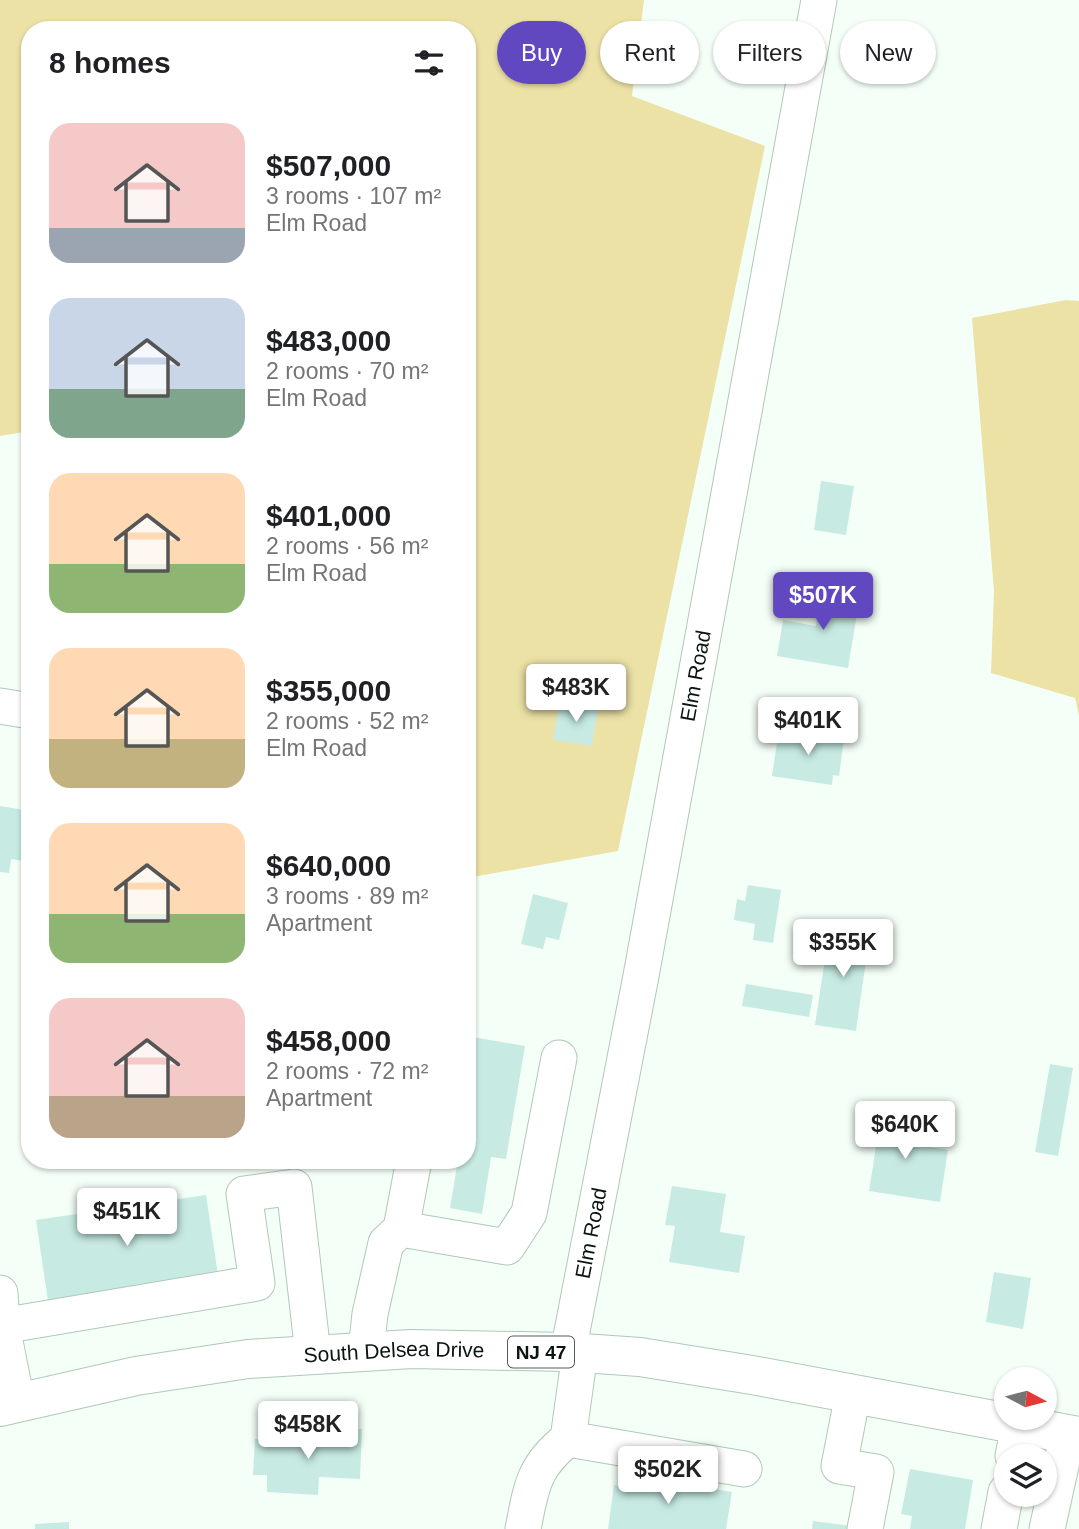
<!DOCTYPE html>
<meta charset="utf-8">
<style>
body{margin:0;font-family:Arial,sans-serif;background:#f6f6f6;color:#202124;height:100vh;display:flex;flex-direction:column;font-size:26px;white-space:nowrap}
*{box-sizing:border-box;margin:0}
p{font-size:23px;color:#757577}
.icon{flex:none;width:38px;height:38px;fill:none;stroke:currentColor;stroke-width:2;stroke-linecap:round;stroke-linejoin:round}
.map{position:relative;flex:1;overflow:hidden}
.sheet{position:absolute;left:21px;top:21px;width:455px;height:1148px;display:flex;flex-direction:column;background:#fff;border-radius:28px;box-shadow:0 2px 5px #0004}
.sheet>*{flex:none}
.hud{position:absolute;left:497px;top:21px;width:476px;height:63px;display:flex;gap:14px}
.needle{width:46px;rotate:97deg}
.buttons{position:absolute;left:994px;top:1367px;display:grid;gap:14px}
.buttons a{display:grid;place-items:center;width:63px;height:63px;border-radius:50%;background:#fff;box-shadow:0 2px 5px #0004;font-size:35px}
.price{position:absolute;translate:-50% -60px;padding:0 16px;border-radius:7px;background:#fff;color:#222;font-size:23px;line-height:46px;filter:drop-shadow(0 2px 4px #0008)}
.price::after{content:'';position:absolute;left:50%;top:42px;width:21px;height:16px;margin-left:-10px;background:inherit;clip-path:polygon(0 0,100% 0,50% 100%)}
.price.selected{background:#6148c1;color:#fff}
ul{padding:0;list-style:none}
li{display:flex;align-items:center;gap:21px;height:175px;padding:0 28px}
li span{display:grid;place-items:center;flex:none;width:196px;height:140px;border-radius:21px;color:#555}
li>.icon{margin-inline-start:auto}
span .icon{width:84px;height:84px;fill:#fffc;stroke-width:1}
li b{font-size:30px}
h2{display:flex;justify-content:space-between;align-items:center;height:84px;padding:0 28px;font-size:30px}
.pill{padding:0 24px;border-radius:32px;background:#fff;box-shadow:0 2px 5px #0004;font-size:24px;line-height:63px}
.pill.selected{background:#6148c1;color:#fff}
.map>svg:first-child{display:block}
</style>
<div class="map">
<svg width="1079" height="1529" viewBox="0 0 1079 1529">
<rect width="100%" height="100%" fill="#f4fff7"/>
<path fill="#ece2a6" d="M0,0h644l-12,96 133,50 -147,705 -151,27v-848h-437v401l-30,5z
M1066,300l13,1v415l-4,-18 -84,-25 3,-82 -22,-273z"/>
<path fill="#c7ebe3" d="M821,481l33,5 -8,49 -32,-5z
M822,589l38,7 -12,72 -71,-12 6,-36 33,6z
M560,701l38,6 -6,39 -39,-6z
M779,729l65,10 -5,37 -6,-1 -1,10 -60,-9z
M0,806l30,5v51l-19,-3 -2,14 -9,-1z
M748,885l33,5 -8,53 -20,-3 2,-16 -21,-4 3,-21 8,2z
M533,894l35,9 -9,37 -13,-3 -3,12 -22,-5z
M830,926l40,6 -14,99 -41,-6z
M746,984l67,11 -4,22 -67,-11z
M467,1036l58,10 -19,113 -15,-2 -9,57 -32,-6 8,-48h9v-56l8,-47 -8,-1z
M1050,1064l23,4 -15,88 -23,-4z
M883,1103l26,4 -6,36 45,7 -8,52 -71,-11z
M672,1186l54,8 -6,38 25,4 -6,37 -70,-11 6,-36 -10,-1z
M206,1195l12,80 -170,26 -12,-81z
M994,1272l37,6 -8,51 -37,-7z
M330,1428l32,1 -2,50 -41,-2 -1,18 -51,-3v-17h-14l2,-36 74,3z
M910,1469l63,11 -8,49h-55l2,-13 -11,-2z
M635,1476l97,16 -6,37h-118l6,-44 19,3z
M813,1521l38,5v3h-39z
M69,1522v7h-34v-5z"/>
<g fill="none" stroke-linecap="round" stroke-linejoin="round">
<g stroke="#afc9b6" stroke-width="37">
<g id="minor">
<path d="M0,706l30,5"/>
<path d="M401,1229l13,-69"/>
<path d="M0,1293l2,33"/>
<path d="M366,1350l4,-36 16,-71 15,-14 106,18 22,-34 30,-155"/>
<path id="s1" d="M568,1352l73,-376 178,-976"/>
<path d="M853,1394l-14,72 37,6 -11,57"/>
<path d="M17,1402l-15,-76 255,-43 -13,-89 50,-7 19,167"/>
<path d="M568,1439l176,30"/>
<path d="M1013,1456l6,-31"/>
<path d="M523,1529c8,-41 10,-63 45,-90l12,-86"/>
<path d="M999,1529l7,-37"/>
<path d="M1047,1529l21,-95"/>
</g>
</g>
<g stroke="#afc9b6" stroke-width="40">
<g id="major">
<path id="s2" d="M0,1407l136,-31 112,-17 164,-10 156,3 72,5 112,18 327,61"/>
</g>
</g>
<use href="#minor" stroke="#fff" stroke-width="35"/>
<use href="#major" stroke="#fff" stroke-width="38"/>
</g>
<g text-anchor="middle" stroke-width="7" stroke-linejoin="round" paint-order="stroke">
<rect fill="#fff" stroke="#545a56" stroke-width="2" x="508" y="1336.5" width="66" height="31" rx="5"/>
<g font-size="19" font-weight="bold" fill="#0b140e">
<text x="541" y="1359">NJ 47</text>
</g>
<g font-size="21" fill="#0b140e" stroke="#fff">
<text dy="7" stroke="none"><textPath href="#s1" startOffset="688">Elm Road</textPath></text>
<text dy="7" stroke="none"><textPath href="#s1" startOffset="121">Elm Road</textPath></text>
<text dy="7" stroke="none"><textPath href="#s2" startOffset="399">South Delsea Drive</textPath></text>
</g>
</g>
</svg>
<div class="buttons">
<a><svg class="needle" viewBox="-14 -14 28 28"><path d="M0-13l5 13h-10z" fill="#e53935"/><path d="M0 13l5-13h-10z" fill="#757577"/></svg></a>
<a><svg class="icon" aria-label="layers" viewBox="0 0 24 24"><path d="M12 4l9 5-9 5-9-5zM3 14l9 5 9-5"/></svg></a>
</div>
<b class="price selected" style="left:823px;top:632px">$507K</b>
<b class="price" style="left:576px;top:724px">$483K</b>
<b class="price" style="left:808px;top:757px">$401K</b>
<b class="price" style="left:843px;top:979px">$355K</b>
<b class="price" style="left:905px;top:1161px">$640K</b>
<b class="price" style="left:127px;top:1248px">$451K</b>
<b class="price" style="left:308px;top:1461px">$458K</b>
<b class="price" style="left:668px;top:1506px">$502K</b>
<div class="hud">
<a class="pill selected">Buy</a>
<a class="pill">Rent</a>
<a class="pill">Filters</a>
<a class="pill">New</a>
</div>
<section class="sheet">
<h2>8 homes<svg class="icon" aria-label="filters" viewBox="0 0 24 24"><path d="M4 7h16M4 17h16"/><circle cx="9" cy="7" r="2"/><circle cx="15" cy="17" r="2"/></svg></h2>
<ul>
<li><span style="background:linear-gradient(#f6c9c9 75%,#9aa5b1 0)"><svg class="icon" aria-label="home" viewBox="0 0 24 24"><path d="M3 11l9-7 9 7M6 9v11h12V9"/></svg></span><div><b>$507,000</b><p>3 rooms · 107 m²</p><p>Elm Road</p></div></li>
<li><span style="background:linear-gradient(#c9d6e8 65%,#7fa58c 0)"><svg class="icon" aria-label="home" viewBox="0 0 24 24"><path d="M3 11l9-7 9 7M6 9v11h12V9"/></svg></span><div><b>$483,000</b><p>2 rooms · 70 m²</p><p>Elm Road</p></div></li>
<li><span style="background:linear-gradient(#ffd9b3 65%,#8fb573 0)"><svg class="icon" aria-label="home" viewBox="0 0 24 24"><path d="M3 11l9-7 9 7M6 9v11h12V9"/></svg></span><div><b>$401,000</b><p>2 rooms · 56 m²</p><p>Elm Road</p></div></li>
<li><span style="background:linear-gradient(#ffd9b3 65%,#c2b280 0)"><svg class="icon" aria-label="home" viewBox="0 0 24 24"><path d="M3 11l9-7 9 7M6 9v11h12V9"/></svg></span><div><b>$355,000</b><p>2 rooms · 52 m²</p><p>Elm Road</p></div></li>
<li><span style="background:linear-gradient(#ffd9b3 65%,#8fb573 0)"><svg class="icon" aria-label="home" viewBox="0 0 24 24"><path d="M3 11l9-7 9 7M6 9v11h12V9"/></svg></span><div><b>$640,000</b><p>3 rooms · 89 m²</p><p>Apartment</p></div></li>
<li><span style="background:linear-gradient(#f6c9c9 70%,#b9a48a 0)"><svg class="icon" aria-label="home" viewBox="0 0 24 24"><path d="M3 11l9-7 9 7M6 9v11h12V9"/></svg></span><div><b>$458,000</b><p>2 rooms · 72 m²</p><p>Apartment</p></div></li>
</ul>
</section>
</div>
